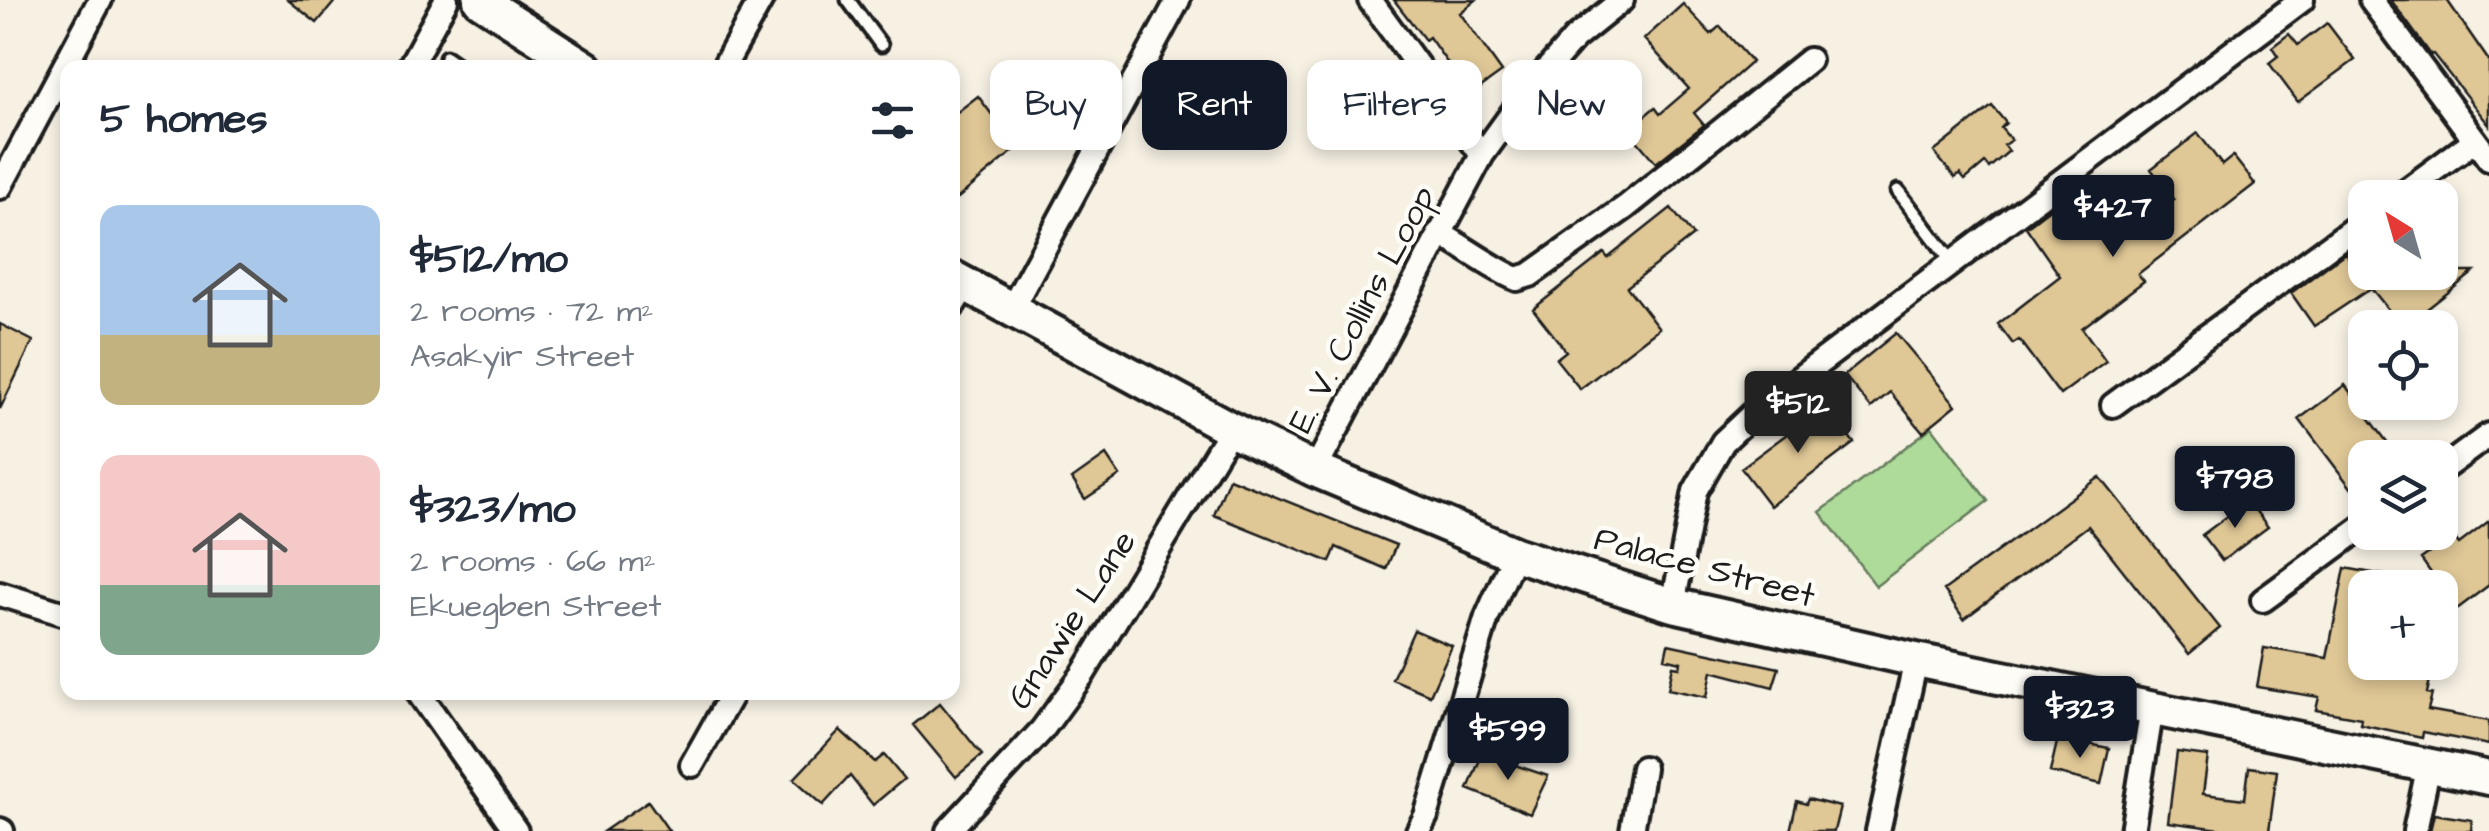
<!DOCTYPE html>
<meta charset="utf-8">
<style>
body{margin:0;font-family:"Architects Daughter",sans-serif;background:#f2f2f3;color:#1f2937;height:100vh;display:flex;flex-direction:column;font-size:38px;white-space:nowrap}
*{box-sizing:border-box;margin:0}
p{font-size:32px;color:#747a83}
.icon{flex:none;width:55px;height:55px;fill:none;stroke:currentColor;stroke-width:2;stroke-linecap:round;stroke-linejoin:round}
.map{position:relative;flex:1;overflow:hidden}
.details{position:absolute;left:60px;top:60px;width:900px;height:640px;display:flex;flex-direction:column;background:#fff;border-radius:20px;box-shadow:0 5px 15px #0003}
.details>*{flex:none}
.guide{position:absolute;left:990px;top:60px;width:950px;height:90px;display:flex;gap:20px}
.needle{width:65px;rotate:323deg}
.buttons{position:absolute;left:2348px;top:180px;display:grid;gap:20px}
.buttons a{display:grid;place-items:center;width:110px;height:110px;border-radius:20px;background:#fff;box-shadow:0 5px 15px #0003;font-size:50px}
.price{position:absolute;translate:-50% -85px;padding:0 22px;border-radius:10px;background:#111827;color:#fff;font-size:32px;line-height:65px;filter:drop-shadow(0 2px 5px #0008)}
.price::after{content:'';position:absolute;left:50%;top:60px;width:30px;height:22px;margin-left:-15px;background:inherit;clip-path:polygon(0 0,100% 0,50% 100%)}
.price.current{background:#222;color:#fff}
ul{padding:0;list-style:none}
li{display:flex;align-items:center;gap:30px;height:250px;padding:0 40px}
li span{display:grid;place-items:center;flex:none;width:280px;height:200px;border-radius:20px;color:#555}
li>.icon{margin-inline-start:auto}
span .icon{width:120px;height:120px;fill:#fffc;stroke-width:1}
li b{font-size:42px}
h2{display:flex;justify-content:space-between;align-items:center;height:120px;padding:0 40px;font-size:42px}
.chip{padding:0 35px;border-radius:20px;background:#fff;box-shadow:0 5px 15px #0003;font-size:35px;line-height:90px}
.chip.current{background:#111827;color:#fff}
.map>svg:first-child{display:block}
</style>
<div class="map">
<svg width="2489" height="831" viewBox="0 0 2489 831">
<rect width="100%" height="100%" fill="#f7f1e4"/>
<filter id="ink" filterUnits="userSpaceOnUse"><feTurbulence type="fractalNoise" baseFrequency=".01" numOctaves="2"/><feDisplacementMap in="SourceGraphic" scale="20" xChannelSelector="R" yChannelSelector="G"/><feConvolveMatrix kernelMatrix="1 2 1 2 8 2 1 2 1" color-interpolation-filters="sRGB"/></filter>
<g filter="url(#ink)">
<path fill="#aedb9a" stroke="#657c5b" stroke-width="2.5" d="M1932,427l56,74 -112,85 -56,-74z"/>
<path fill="#dfc796" stroke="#1c1c1c" stroke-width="2.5" d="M288,0h48l-19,23z
M1394,0h82l-16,13 42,59 -32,23 -41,-58 -4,3z
M2391,0h56l42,61v64l-56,-71 -2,1z
M1683,4l28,30 9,-8 32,36 -58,51 10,12 -48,38 -28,-33 27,-23 5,7 29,-25 -45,-50z
M2327,23l28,37 -57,42 -29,-39 9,-7 -6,-9 17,-13 9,11z
M978,96l39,52 -65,55v-87z
M1992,106l14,17 -5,5 10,12 -7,5 5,6 -20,17 -4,-5 -20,17 -5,-6 -5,4 -21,-26z
M2198,133l24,32 11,-9 22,28 -117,90 6,7 -62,47 24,33 -46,34 -41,-55 -6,4 -15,-20 62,-48 -34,-49 46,-35 15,21 -4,3 26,32 65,-49 -23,-30z
M1671,208l22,28 -66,51 32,41 -79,61 -24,-30 10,-8 -33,-42 71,-56 4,5z
M2365,249v23h109l-71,56 -32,-40 -57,38 -23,-33 54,-40 5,7z
M0,324l33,17 -33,68z
M1896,333l60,72 -33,27 -33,-40 -19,16 -27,-33z
M2345,385l54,73h-34v22l-13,9 -53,-70z
M1826,405l28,38 -84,63 -29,-38z
M1106,455l14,21 -35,23 -13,-20z
M2100,477l120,151 -31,26 -101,-128 -124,93 -20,-29z
M1229,478l167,67 -10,24 -50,-22 -6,15 -116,-47z
M2248,501l20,26 -46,34 -20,-26z
M2489,521v64l-32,24 -36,-50 32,-23 6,8z
M2345,568l55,10 -1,10h-34v74h69l-7,31 5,1 -4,16 61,11v24l-66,-13 -1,5 -62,-13 1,-6 -45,-8 3,-13 -62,-10 7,-39 63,10z
M1414,630l38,16 -22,49 -38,-16z
M1668,644l111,24 -6,19 -61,-16 -5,26 -39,-8 5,-23 7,1 1,-5 -16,-4z
M940,703l42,52 -26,22 -43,-52z
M840,730l35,32 9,-7 20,24 -31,26 -23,-29 -27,29 -29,-26z
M2058,738l51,10 -8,36 -51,-12z
M2177,752l31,4 -5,38 42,5 4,-32 28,4 -8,60h-34l-67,-9z
M1482,754l66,22 -18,38 -62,-25z
M1808,799l32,8 -6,24h-44l7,-30 9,3z
M648,801l21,30h-65z
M2434,814l38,6 -1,11h-41z"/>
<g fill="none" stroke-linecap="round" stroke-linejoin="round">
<g stroke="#1c1c1c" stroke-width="19">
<path id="lane" d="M848,0l33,45
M446,57l16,11
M1898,191l55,72"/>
</g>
<g stroke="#1c1c1c" stroke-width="30">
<path id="street" d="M1370,0l112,155
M2371,0l118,159
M409,68l37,-68
M723,68l38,-68
M0,187l100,-187
M2396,198l79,-58
M1439,233c25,14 54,36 78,46l13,-4 96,-68 183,-147
M952,307l14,-23
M1012,308l166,-308
M2113,405l252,-185
M1315,470l167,-315 47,-65 46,-52 47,-38
M2440,471l49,-36
M0,594l68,21
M2263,600l102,-75
M1673,605l22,-114 28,-49 35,-33 544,-409
M418,692l98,139
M692,765l41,-73
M0,830l2,1
M948,831l94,-101 41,-56 148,-245
M1418,831l8,-15 61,-199 28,-63
M1632,831l11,-63
M1878,831l38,-171
M2132,831l20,-123
M2415,831l14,-67"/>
</g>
<g stroke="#1c1c1c" stroke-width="40">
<path id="secondary" d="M480,0l106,68
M952,277l279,152 84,41 200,84 158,51 243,55 573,118"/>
</g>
<use href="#lane" stroke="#fdfcf7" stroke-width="11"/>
<use href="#street" stroke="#fdfcf7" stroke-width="22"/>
<use href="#secondary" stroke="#fdfcf7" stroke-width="32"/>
</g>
</g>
<g text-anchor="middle" stroke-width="9" stroke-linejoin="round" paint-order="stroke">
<g font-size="35" fill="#1c1c1c" stroke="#fdfcf7">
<text transform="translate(1361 309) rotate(-62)" y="12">E. V. Collins Loop</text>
<text transform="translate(1705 566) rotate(15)" y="12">Palace Street</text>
<text transform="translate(1071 619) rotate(-57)" y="12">Gnawie Lane</text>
</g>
</g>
</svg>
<div class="buttons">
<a><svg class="needle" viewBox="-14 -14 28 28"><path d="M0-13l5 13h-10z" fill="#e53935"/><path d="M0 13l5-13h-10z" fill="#747a83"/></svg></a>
<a><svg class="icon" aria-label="locate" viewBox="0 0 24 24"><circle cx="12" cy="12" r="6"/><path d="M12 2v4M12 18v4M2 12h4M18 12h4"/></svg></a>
<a><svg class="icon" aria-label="layers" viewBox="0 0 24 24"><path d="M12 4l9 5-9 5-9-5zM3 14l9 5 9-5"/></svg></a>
<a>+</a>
</div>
<b class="price" style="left:2113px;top:260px">$427</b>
<b class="price current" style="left:1798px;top:456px">$512</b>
<b class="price" style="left:2235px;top:531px">$798</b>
<b class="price" style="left:2080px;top:761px">$323</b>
<b class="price" style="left:1508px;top:783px">$599</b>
<div class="guide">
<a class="chip">Buy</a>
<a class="chip current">Rent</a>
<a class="chip">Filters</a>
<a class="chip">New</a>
</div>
<section class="details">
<h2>5 homes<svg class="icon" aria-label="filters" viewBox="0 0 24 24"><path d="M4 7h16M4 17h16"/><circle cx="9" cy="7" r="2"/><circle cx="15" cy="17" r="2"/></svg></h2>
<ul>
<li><span style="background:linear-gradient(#a9c7e8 65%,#c2b280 0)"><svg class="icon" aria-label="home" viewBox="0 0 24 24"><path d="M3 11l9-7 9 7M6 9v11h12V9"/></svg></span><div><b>$512/mo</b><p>2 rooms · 72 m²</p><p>Asakyir Street</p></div></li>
<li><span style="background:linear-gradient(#f6c9c9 65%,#7fa58c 0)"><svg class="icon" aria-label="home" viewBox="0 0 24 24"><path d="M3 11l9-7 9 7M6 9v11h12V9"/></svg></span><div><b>$323/mo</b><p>2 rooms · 66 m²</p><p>Ekuegben Street</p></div></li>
</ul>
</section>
</div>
